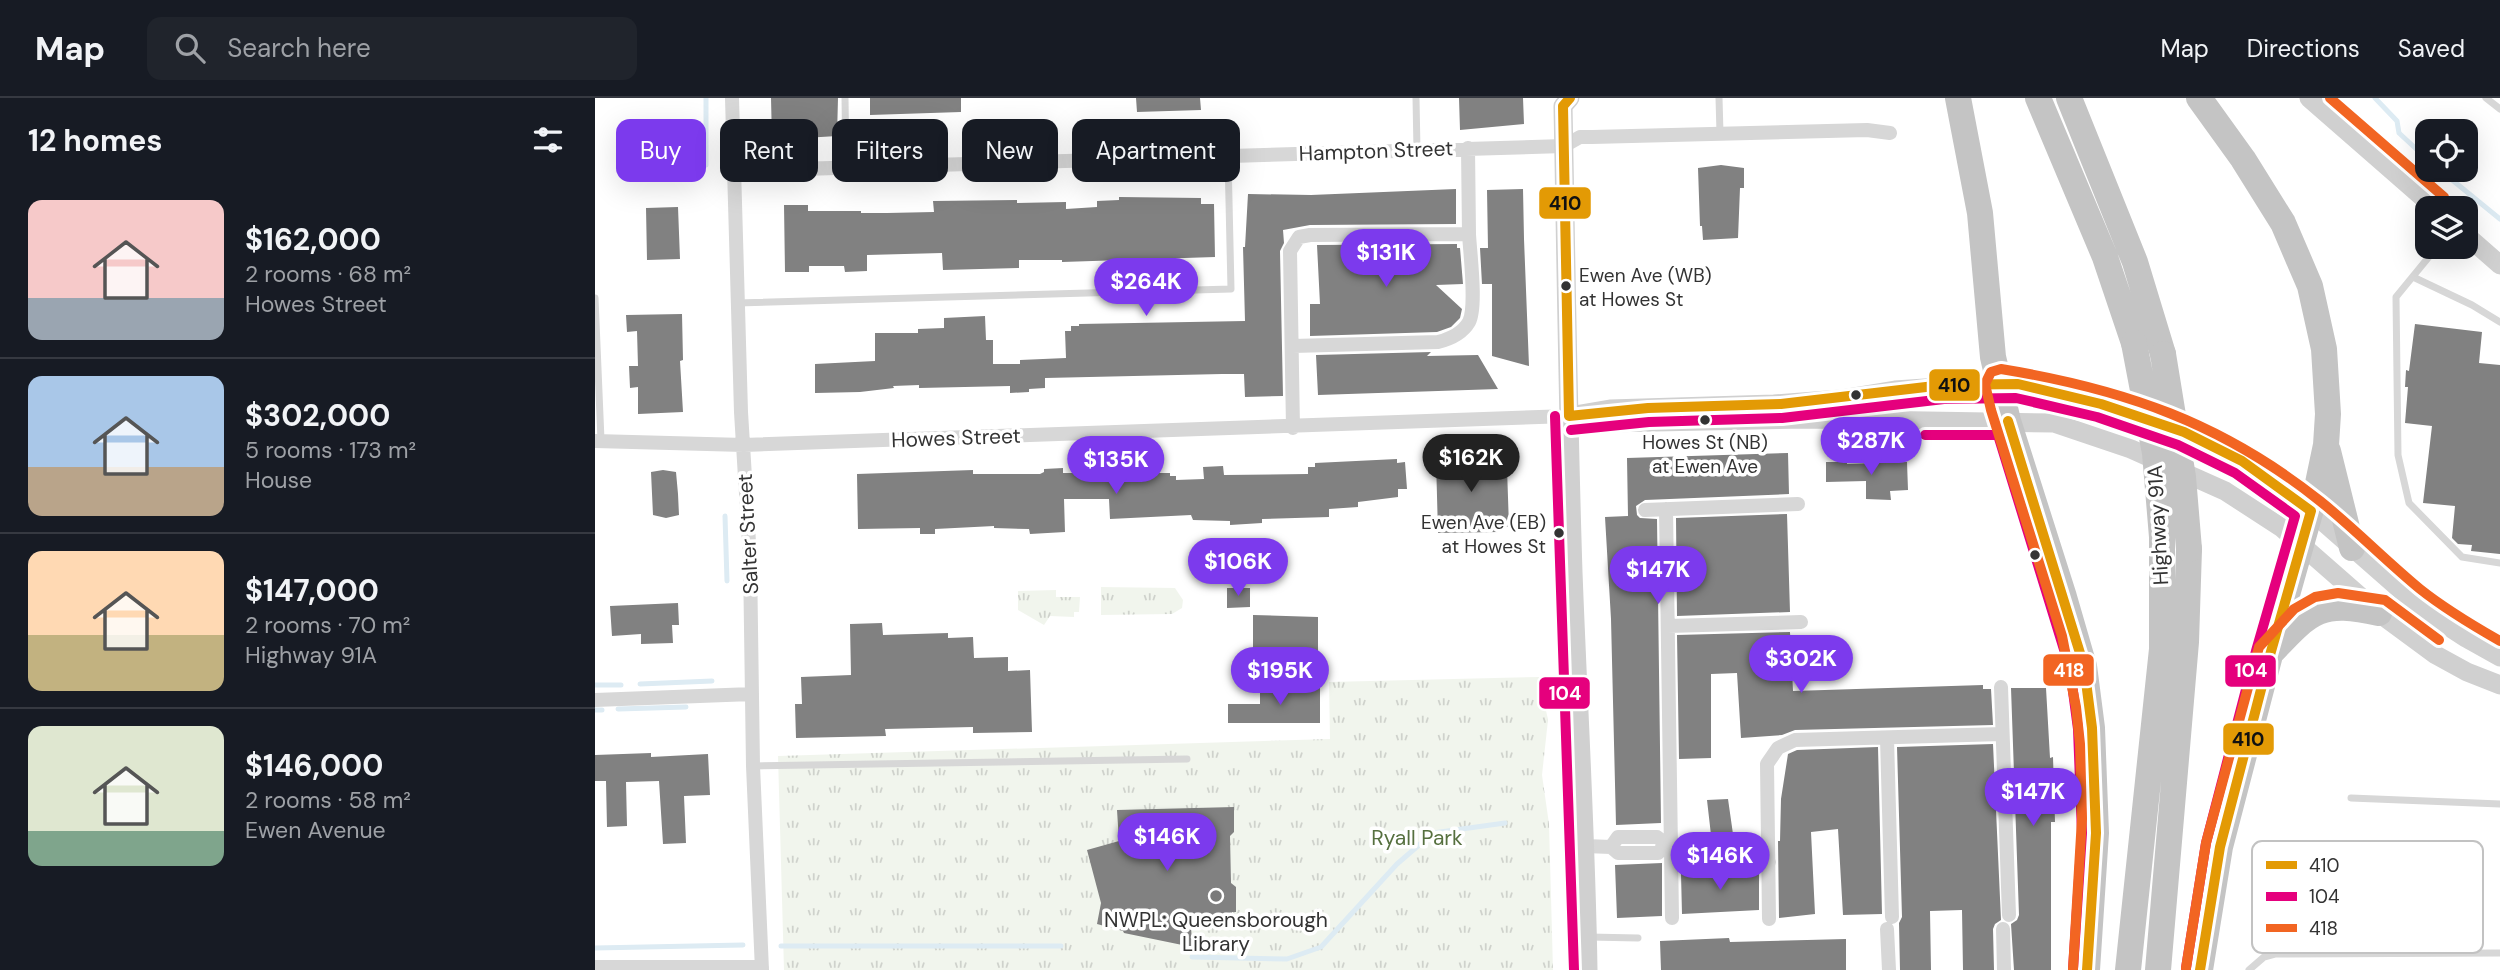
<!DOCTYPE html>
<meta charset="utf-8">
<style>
body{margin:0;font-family:"DM Sans",sans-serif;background:#20242c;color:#f1f3f6;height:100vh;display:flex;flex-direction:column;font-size:26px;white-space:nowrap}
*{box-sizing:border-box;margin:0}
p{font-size:23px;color:#9ea1a6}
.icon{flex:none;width:38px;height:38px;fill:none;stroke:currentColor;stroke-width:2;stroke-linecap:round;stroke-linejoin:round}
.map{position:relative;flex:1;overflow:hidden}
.panel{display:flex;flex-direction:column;background:#171b24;width:595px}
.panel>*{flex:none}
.hud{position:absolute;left:21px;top:21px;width:665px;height:63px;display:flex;gap:14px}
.controls{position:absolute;left:1820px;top:21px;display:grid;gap:14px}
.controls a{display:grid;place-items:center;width:63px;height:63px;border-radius:14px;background:#171b24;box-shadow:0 7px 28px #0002;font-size:35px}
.price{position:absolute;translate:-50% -60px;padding:0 16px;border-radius:24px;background:#7c3aed;color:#fff;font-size:23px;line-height:46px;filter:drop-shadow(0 2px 4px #0008)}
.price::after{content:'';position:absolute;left:50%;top:42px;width:21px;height:16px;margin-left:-10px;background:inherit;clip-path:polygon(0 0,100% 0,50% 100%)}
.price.current{background:#222;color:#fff}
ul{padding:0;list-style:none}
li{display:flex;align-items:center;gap:21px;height:175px;padding:0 28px}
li+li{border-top:2px solid #363941}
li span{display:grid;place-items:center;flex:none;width:196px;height:140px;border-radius:14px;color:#555}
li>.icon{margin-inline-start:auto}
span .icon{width:84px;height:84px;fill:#fffc;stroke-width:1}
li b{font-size:30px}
h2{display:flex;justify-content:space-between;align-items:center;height:84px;padding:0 28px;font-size:30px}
.pill{padding:0 24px;border-radius:14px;background:#171b24;box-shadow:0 7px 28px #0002;font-size:24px;line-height:63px}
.pill.current{background:#7c3aed;color:#fff}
header{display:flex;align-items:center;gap:42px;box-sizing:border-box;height:98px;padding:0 35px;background:#171b24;border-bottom:2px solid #363941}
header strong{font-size:33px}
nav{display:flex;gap:38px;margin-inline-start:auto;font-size:24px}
.search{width:490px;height:63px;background:#20242c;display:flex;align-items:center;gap:18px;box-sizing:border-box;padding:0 24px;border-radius:14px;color:#9ea1a6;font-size:26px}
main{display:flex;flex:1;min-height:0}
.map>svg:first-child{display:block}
</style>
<header>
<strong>Map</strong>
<div class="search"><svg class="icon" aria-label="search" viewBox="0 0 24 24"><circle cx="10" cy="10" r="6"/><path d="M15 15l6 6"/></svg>Search here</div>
<nav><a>Map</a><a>Directions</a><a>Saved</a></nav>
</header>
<main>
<section class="panel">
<h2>12 homes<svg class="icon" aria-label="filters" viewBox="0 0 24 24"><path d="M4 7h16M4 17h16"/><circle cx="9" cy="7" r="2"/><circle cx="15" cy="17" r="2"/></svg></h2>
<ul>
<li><span style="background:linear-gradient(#f6c9c9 70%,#9aa5b1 0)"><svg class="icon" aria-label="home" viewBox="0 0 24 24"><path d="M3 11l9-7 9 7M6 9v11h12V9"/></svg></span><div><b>$162,000</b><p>2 rooms · 68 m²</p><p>Howes Street</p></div></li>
<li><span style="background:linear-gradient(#a9c7e8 65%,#b9a48a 0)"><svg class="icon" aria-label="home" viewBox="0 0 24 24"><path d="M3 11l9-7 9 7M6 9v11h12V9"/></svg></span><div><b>$302,000</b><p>5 rooms · 173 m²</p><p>House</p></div></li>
<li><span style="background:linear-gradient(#ffd9b3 60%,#c2b280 0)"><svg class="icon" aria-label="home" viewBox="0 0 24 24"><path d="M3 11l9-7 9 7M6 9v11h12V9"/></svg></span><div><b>$147,000</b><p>2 rooms · 70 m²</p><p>Highway 91A</p></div></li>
<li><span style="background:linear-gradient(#dfe7d0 75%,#7fa58c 0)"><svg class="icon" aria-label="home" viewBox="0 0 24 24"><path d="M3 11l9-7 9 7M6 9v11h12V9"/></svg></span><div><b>$146,000</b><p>2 rooms · 58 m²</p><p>Ewen Avenue</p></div></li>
</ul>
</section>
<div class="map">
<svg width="1905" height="872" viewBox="0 0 1905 872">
<defs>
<pattern id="park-tufts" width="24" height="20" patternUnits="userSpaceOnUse" patternTransform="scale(1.75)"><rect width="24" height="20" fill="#f1f5ed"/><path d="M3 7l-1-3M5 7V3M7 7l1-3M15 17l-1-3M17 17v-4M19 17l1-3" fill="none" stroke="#cfd2cc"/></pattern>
</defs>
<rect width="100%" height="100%" fill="#fff"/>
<path fill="url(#park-tufts)" d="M506,489l74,1 8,12 -1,8 -10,6 -71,1z
M461,492v7h24l-1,15h-5v5l-24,-1 -6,9 -26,-15v-19z
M944,579l9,43 -6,55 7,49 4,146h-769l-6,-214 552,-17 -1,-57z"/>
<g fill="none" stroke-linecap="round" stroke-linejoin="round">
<path stroke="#ddebf3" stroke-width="5" d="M111,0v67
M1780,0l22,23 2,12 28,26
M1845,72l60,49
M130,418l2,65
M45,586l72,-3
M0,587h26
M23,611l68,-2
M0,612h7
M186,848h280
M0,850l148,-3
M597,859l95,2 34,-12 76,-83 36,-31 72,-10"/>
</g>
<path fill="#818181" d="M176,0h67l-1,38 -65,4z
M275,0h91v14l-91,3z
M541,0h64l1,12 -64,2z
M864,0h64l1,26 -64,6z
M1126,67l23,3v20h-4l-2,50 -35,2 -1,-14h-2l-2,-58z
M861,91v35l-146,1 -27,5 1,13 -4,8 3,145 -38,1 -1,-23h-22l-177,4v10l-16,1v3l-19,1v-7l-91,2v-3l-26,1 1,2 -34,4 -45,1v-29l60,-3v-28h43v-4l26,-1v-10l41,-2 1,24h7v24h27v-4l46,-2 -1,-27h6v-5h8v-2l166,-3 -2,-74h2l3,-53 63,1z
M928,91l1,50 5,127 -37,-10v-72h-10l-2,-36h8l-1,-58z
M524,99l82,1v6h13l1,53 -153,5v-2h-43v8l-76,2 -1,-17 -75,2v16l-22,1 -1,-6h-35v6h-24l-1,-67h24v6h53v2h26l47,-1 -1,-11 84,-1v3l49,-1v7l31,-2v-6l22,-1z
M83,109l2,52 -33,1 -1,-52z
M862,146v4h3l3,36 -27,1 26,24 -2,9 -9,9 -14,5 -127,4v-32h10l-3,-59z
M87,216l1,46 -3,1 3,51 -45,2v-27l-8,1 -1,-22h9l-1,-35 -10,1 -1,-17z
M1820,226l67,8 -3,31 21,2v189l-29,-3 1,-6 -14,-1 -6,-6 3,-32 -32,-3 9,-77 -27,-3 3,-36h-3l1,-17 3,1z
M836,254l-4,4 51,-1 20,34 -180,6 -2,-40z
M895,355l1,15h16l2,59h-11l1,5 -61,1 -2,-74h6v-5z
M1193,355l1,41 -144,6 -9,6 1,9 3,3 17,1 4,304 -45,2 -5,-206 -6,-102 23,-1 -1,-58z
M802,361v4l8,-1 2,27h-9v8l-40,5v5l-29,2v8l-67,2v4l-32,2v-4l-37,-1 -2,-5 -81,4 -1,-20h-45l1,33 -35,2 -1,-5 -35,-1v-2l-59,3v5h-15v-6l-62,1 -1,-55 116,-4v4h67l4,-2v-3l19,-1v5h107v3h6v4l28,-1 -1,-12 20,-1 1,9 84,-1v-7h7v-4z
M1231,364h21v2l60,-2 1,28 -18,1 1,9 -25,-1v-18l-40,1z
M68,372l13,2 2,22 1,21 -13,3 -13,-3 -2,-43z
M1192,416l3,98 -113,4 -1,-98z
M632,490h23v19l-23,1z
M83,505l1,22h-7l1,18 -32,1v-10l-29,2 -2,-30z
M658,517l65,2v36h-65z
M287,525l1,12 65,-2v5l25,-1 1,21 34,-1v14l22,-1 2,62 -59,1v-6l-88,2 1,7 -90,2 -1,-34h7l-1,-27 50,-2 -1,-51z
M1195,534l3,59 190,-6v4h8l2,36 -198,5 -13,5 -41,3 -4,-65 -26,1v84l-32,1 -2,-124z
M665,590h60v35h-92v-19h32z
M1416,590h35l4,70 3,-1 2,65h-4v148h-37l-3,-46 6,-4 2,-5z
M1398,646l8,176 -6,4 -2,5 1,41h-31l-1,-60 -32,1 1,59h-31l-1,-47 3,-6 -5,-170z
M1283,649l4,167 -39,1 -5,-86 -27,3 4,82 -36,4 -1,-77h2l1,-42 7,-45 9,-4z
M56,655v4l57,-3 2,41 -26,1 2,47 -23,1 -4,-63 -33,1 1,44 -20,1 -1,-46h-11v-26z
M1133,701l5,35 -22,1 -4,-35z
M639,709v25l-4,4 1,47 5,4v25h-4v11l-41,1 1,23 -68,-14 -1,-2 -26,-7 4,-21 -14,-53 32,-9 -2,-31z
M1067,765v53l-45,2 -2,-53z
M1164,774v38l-77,4 -1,-40z
M1134,840l1,4 116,-3v31h-185l-1,-29z"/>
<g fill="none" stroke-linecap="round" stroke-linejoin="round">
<path stroke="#d7d7d7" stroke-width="7" d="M250,0l1,70
M821,0l1,52
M1124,0l1,35
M1891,0l14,11
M1842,149l-41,50 2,158 11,48 53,54 38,6
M1818,179l59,28 28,17
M0,200l6,142
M142,205l494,-14 -3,-132
M158,668l434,-7
M1756,700l149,6
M994,839l49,1
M1654,872l15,-13 11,-3 225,-1"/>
<path stroke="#d7d7d7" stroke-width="14" d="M137,0l9,314 9,147 3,207 9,204
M138,73l831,-25 16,-9h12l275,-7 23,3
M698,248l145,-4c12,-3 24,-8 31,-20 8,-15 1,-69 0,-88
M698,330l-3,-177 9,-14 11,-2 159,-1 -1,-86
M0,343l149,4 825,-29
M1071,411l6,409
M1050,412l153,-6
M1073,528l133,-4
M1406,589l8,228
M0,602l157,-6
M1292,640l5,179
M990,748l26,1 7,6h40l8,-9
M1016,749l7,-10h39l13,10 15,18 84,-3
M1174,821l-2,-155 11,-16 17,-8 207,-6
M1292,831l2,41
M1408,831l1,41
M0,869h167"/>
<path stroke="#d0d0d0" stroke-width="19" d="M975,0l-7,8c3,155 5,311 10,466 5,133 13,265 15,398
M1714,0l126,110
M1871,137l34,30
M974,318l41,-7 164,-5 67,-5 54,-9 104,-7 54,8 72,19 62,22 56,30 68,49 115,101 40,26 34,19
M989,321l21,4 200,-4 249,4 77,26 94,42 57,37 97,85 57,42 31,17 33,13"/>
<path stroke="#c4c4c4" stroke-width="26" d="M1363,0l22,115 13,144 15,64 56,176 20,69 8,62 4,105 -9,137
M1443,0l67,159 29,86
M1474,0l66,164 28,92
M1604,0l44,61 40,64 27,63 14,63 4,65 -2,31 -9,43 -47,167 -50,192 -20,123
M1733,353l24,97
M1678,553c38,-41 49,-51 106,-38
M1533,872l34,-321v-112
M1563,872l28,-328 3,-93"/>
<path stroke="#c4c4c4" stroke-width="26" d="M1539,245l21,110 7,84
M1568,256l20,123 6,72"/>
<g stroke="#fff" stroke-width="16">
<path id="bus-1" d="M974,318l79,-8 133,-4 162,-19 75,-1 83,20 83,28 58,29 69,50
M974,318l-6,-310 7,-8
M1413,323l76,245 8,62 4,105 -9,137
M1605,872l20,-123 50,-192 41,-144"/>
</g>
<g stroke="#fff" stroke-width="16">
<path id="bus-2" d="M960,318l19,554
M976,332l78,-8 133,-4 162,-19 72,-1 81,19 81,28 57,28 60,43 -39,135 -50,192 -20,125
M1330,337h73l72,234 8,60 4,104 -9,136"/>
</g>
<g stroke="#fff" stroke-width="16">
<path id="bus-3" d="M1735,0l114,99
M1591,870l20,-125 53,-196 35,-38 21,-12 23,-4 47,7 54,40
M1478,871l9,-150 -2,-75 -4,-37 -14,-71 -71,-226 -6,-26 6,-12 10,-3c123,20 221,54 319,132 35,28 66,60 100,88 25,20 52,36 80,52"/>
</g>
<use href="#bus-1" stroke="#e39a05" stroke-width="10"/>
<use href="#bus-2" stroke="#e5007d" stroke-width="10"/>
<use href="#bus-3" stroke="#f26522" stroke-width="10"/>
</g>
<g fill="#333" stroke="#fff" stroke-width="2.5">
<circle cx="971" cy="188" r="6"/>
<circle cx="1261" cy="297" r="6"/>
<circle cx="1110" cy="322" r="6"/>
<circle cx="964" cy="435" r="6"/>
<circle cx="1440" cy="457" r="6"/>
</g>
<circle fill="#7a7a7a" stroke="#fff" stroke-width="2.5" cx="621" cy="798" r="7"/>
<g text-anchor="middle" stroke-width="7" stroke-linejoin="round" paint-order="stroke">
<g font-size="19" fill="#333" stroke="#fff" text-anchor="start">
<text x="984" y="184">Ewen Ave (WB)<tspan x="984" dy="24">at Howes St</tspan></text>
<text x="1110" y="351" text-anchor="middle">Howes St (NB)<tspan x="1110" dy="24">at Ewen Ave</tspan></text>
<text x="951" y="431" text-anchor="end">Ewen Ave (EB)<tspan x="951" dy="24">at Howes St</tspan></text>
</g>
<g font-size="21" fill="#333" stroke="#fff">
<text transform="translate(781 53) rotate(-2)" y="7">Hampton Street</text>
<text transform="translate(361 340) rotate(-2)" y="7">Howes Street</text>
<text transform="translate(1563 427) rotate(-93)" y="7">Highway 91A</text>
<text transform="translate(153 436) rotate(-93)" y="7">Salter Street</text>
</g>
<g font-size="21" fill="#56703f" stroke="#fff">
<text x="822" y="747">Ryall Park</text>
</g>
<g font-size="21" fill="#333" stroke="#fff">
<text x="621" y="829">NWPL: Queensborough<tspan x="621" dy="24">Library</tspan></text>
</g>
</g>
<rect x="1657" y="743" width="231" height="112" rx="10" fill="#fff" stroke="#c2c2c2" stroke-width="2"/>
<rect x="1671" y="763" width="31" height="8" fill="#e39a05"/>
<rect x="1671" y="794" width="31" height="9" fill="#e5007d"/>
<rect x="1671" y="826" width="31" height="8" fill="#f26522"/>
<g font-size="19" fill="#333">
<text x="1714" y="774">410</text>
<text x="1714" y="805">104</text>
<text x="1714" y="837">418</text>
</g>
<g stroke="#fff" stroke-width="2.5">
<rect x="943" y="88" width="54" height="34" rx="7" fill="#e39a05"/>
<rect x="1333" y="270" width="53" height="34" rx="7" fill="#e39a05"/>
<rect x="1447" y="555" width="53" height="34" rx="7" fill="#f26522"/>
<rect x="1629" y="556" width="53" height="34" rx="7" fill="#e5007d"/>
<rect x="943" y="578" width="53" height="34" rx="7" fill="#e5007d"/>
<rect x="1627" y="624" width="53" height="34" rx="7" fill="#e39a05"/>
</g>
<g font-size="19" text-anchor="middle" font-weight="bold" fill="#fff">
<text x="1474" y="579">418</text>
<text x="1656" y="579">104</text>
<text x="970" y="602">104</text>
</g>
<g font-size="19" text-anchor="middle" font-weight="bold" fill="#111">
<text x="970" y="112">410</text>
<text x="1359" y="294">410</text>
<text x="1653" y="648">410</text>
</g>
</svg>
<div class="controls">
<a><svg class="icon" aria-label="locate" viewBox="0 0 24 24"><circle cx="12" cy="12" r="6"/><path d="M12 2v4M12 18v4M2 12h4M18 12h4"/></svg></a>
<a><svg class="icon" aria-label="layers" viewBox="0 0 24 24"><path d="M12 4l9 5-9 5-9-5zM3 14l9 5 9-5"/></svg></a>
</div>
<b class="price" style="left:791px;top:191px">$131K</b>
<b class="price" style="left:551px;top:220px">$264K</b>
<b class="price" style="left:1276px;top:379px">$287K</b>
<b class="price current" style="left:876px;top:396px">$162K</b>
<b class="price" style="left:521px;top:398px">$135K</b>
<b class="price" style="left:643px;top:500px">$106K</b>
<b class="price" style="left:1063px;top:508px">$147K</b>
<b class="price" style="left:1206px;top:597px">$302K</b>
<b class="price" style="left:685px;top:609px">$195K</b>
<b class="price" style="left:1438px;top:730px">$147K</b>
<b class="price" style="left:572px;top:775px">$146K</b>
<b class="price" style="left:1125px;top:794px">$146K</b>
<div class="hud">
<a class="pill current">Buy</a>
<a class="pill">Rent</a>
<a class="pill">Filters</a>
<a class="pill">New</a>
<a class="pill">Apartment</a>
</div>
</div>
</main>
